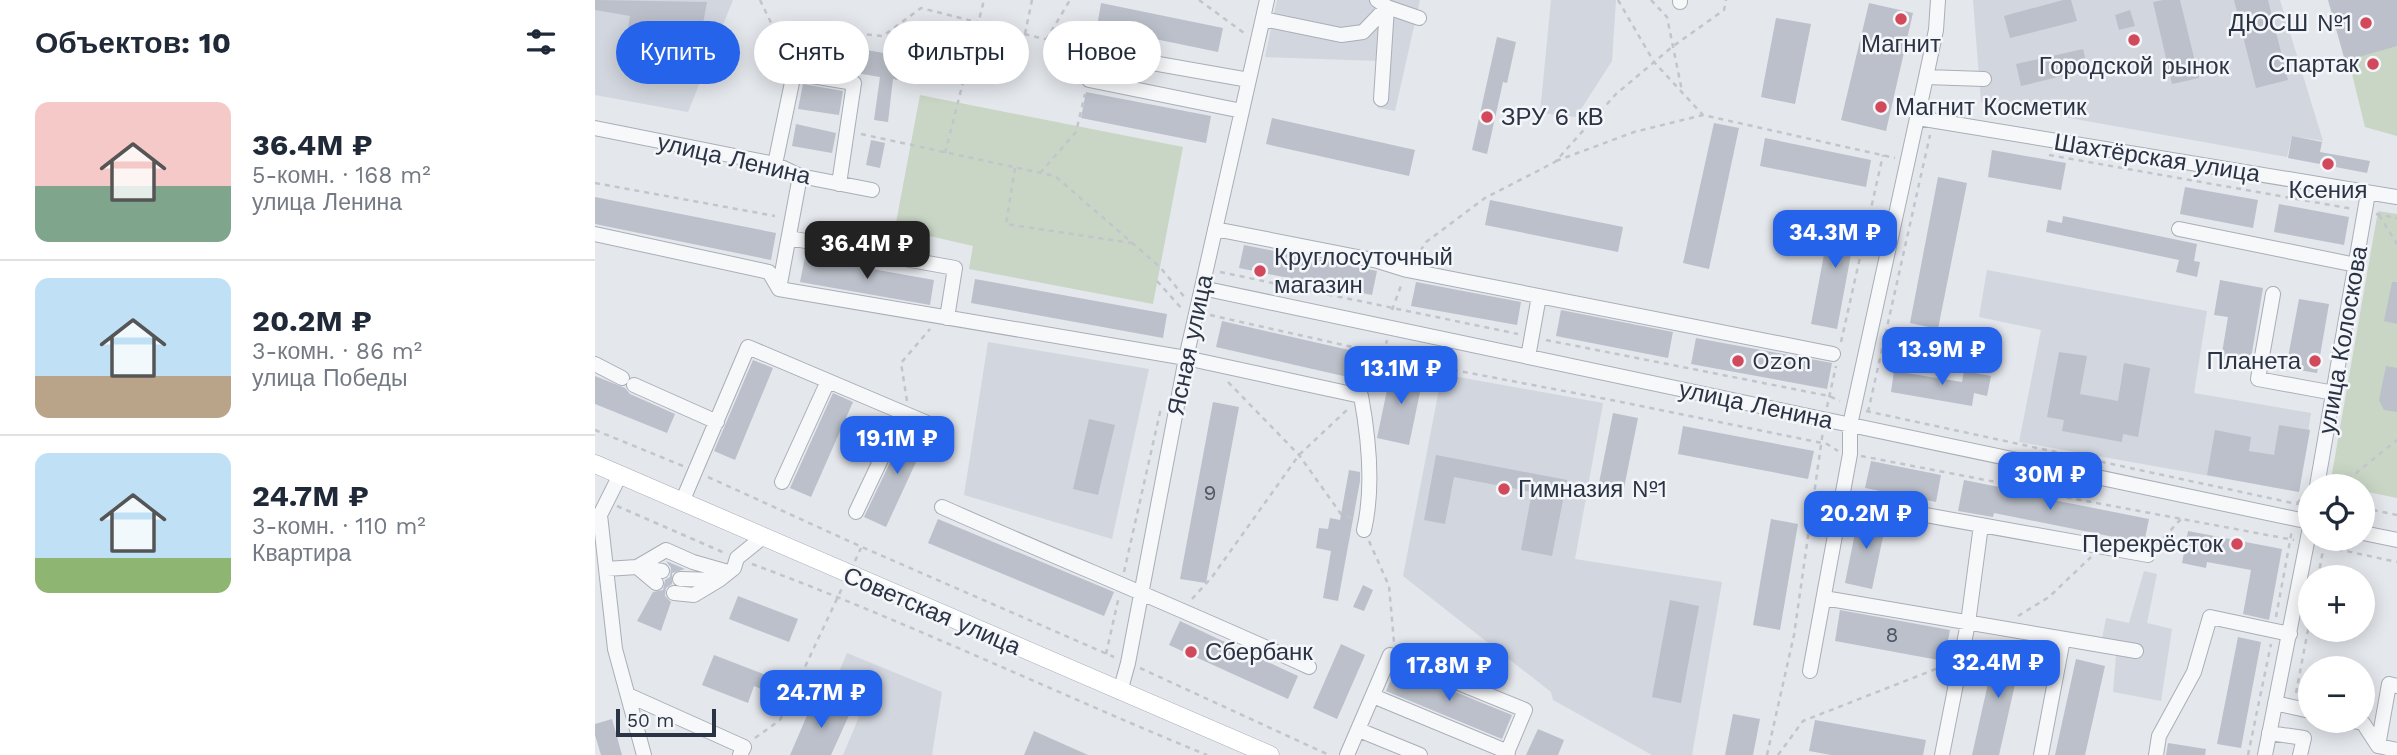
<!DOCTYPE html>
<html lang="ru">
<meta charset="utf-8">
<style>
body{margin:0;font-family:"Work Sans",sans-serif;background:#f2f2f3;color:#1f2937;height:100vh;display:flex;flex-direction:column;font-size:26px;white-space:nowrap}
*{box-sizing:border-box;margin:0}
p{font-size:23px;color:#747a83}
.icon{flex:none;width:38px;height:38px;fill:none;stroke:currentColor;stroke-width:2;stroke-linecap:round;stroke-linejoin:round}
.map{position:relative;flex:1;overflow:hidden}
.panel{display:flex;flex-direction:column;background:#fff;width:595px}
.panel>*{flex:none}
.top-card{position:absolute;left:21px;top:21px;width:665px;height:63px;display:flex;gap:14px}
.controls{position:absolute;left:1703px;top:474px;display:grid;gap:14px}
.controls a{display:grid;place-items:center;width:77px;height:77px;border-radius:50%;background:#fff;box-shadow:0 4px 18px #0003;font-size:35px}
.scale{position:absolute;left:21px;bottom:18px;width:100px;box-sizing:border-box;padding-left:7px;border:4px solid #2b3445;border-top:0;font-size:19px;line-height:24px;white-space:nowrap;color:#2b3445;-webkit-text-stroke:5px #f4f6f9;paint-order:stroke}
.price{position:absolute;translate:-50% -60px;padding:0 16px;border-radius:14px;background:#2563eb;color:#fff;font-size:23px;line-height:46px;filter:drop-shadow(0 2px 4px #0008)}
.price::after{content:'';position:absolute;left:50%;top:42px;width:21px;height:16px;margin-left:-10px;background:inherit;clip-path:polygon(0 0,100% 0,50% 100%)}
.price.current{background:#222;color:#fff}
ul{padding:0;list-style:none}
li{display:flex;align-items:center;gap:21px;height:175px;padding:0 35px}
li+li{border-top:2px solid #e0e1e3}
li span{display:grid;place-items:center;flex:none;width:196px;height:140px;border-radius:14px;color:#555}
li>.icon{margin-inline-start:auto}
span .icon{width:84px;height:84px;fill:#fffc;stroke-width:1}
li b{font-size:30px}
h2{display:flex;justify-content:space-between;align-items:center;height:84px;padding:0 35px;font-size:30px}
.pill{padding:0 24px;border-radius:32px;background:#fff;box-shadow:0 4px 18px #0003;font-size:24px;line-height:63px}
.pill.current{background:#2563eb;color:#fff}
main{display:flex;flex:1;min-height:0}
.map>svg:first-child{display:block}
</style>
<main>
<section class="panel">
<h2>Объектов: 10<svg class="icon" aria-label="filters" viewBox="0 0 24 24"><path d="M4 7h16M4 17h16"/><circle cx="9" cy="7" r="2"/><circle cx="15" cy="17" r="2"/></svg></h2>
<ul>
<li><span style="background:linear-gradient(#f6c9c9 60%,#7fa58c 0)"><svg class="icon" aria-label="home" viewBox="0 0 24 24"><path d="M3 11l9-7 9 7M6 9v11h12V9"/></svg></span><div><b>36.4M ₽</b><p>5-комн. · 168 m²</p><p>улица Ленина</p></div></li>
<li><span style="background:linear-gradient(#bfe0f5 70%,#b9a48a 0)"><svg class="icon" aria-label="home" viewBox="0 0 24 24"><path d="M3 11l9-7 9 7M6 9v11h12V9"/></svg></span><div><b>20.2M ₽</b><p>3-комн. · 86 m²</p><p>улица Победы</p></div></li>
<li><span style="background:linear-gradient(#bfe0f5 75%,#8fb573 0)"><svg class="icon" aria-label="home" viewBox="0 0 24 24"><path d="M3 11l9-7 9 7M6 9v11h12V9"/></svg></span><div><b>24.7M ₽</b><p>3-комн. · 110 m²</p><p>Квартира</p></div></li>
</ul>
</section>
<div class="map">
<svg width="1802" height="755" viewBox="0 0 1802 755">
<rect width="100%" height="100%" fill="#e4e7ec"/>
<path fill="#d2d6de" d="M0,0h138l-45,112 -93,-17z
M682,0h143l-25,111 -17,-3 2,-47 -115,-4z
M956,0h65l-4,61 -36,56 -36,-4z
M1378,0h307l43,141 -31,-5 -5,21 -306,-55z
M1392,270l220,41 -13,82 117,20 -12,79 -280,-50 22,-112 -62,-13z
M393,342l161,27 -37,170 -148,-44z
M847,374l161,29 -28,156 147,23 -30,173h-40l-99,-55 -2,-8 -148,-116z
M1549,571l13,3 -10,49 25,6 -11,72 -48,-9 4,-49 -15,-4 4,-21 23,5z
M252,653l95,39 -10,63h-89l16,-38 -33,-14z"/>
<path fill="#c9d6c5" d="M1739,0h63v136l-32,-9z
M325,95l263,52 -30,157 -184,-35 4,-23 -78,-18z
M1783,211l19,3v284l-34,-7v-5l-33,-1z"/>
<path fill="#bbc0ca" d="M0,0l112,2 -10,54 -24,-4 1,-5 -48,-8 4,-23 -35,-6z
M1468,0h8l6,21 -67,17 -6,-22z
M1568,0h17l19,78 -27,6 -19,-82z
M1639,0h34l20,80 -32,8z
M1733,0h69v46l-52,15z
M506,3l122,25 -5,24 -121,-25z
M1274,3l44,10 -27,118 -45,-11z
M1535,10l5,16 -16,4 -4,-15z
M1181,18l35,6 -16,80 -34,-7z
M902,37l19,5 -9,41 -4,-1 -16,72 -15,-4z
M247,46l60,10 -4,24 -5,-1 -5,43 -14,-2 6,-43 -42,-7z
M1488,49l5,21 -67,16 -5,-22z
M208,84l40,7 -4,24 -41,-6z
M491,92l125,24 -5,27 -125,-25z
M677,118l143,32 -6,26 -143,-32z
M1119,123l25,5 -30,141 -26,-6z
M201,124l40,9 -4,20 -40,-7z
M1697,136l30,6 -2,10 50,9 -3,12 -79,-15z
M1170,138l106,22 -5,27 -106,-21z
M276,140l14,3 -5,25 -14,-3z
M1397,150l74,13 -5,27 -73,-13z
M1343,177l29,6 -29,146 -28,-6z
M1590,187l73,13 -5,28 -73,-14z
M0,197l181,36 -5,27 -176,-36z
M895,200l133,27 -5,25 -133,-27z
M1684,204l70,13 -5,28 -70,-13z
M1237,212l26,5 -21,112 -26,-5z
M1468,216l134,28 -3,17 6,1 -3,15 -21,-5 3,-12 -133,-28 2,-12 14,3z
M649,245l133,26 -5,24 -133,-27z
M210,257l129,23 -4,25 -130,-23z
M380,279l192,35 -4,24 -192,-35z
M1625,280l43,8 -13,76 -29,-5 7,-42 -14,-2z
M821,282l105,20 -4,23 -106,-19z
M1797,282h5v42l-13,-3z
M1704,299l30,5 -12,69 -31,-5z
M966,310l112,22 -5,26 -112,-22z
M627,321l136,31 -6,26 -136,-31z
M1101,338l136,25 -5,26 -136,-25z
M1464,352l28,4 -7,38 38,7 6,-38 26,5 -12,69 -15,-3 -1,8 -60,-11 2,-11 -17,-3z
M158,360l20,8 -38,92 -21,-9z
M797,366l32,7 -15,72 -32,-7z
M1791,366l11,2v44l-13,-2 -5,-10z
M1299,371l68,11 2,-11 27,5 -4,20 -13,-3 -2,13 -81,-14z
M0,376l30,12 5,6 45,20 -8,19 -72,-29z
M238,393l20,9 -42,95 -21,-9z
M618,402l26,5 -33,176 -26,-4z
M1018,413l25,5 -15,75 -25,-5z
M494,419l26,6 -17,70 -25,-6z
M313,425l21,9 -43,93 -22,-10z
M1684,425l31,5 -11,62 -92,-17 8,-45 36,7 -2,14 25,4z
M1088,426l131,25 -6,28 -130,-25z
M841,455l131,25 -15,76 -31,-6 11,-58 -78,-15 -9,47 -21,-4z
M1276,461l70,14 -5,27 -71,-14z
M754,470l11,2v9l-22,120 -15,-3 8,-47 -15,-3 3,-20 9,1 2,-11 10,2z
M1369,480l35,7 -1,2 151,30 -5,24 -150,-30 -1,4 -35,-6z
M1264,513l28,5 -15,71 -27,-6z
M343,519l176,73 -10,24 -176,-73z
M1176,519l27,5 -18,106 -27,-5z
M1593,531l94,18 -13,71 -26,-6 8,-44 -44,-8 -1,6 -24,-5z
M71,561l19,8 -13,4v11l-6,4 -1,8 6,6 -10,29 -24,-10 16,-29 10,-2 2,-10 5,-3 1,-9z
M768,585l10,5 -9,21 -11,-4z
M143,596l60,23 -9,23 -60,-23z
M1075,600l29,6 -18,97 -29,-6z
M1245,610l110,20 -6,31 -109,-20z
M585,621l118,55 -10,23 -119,-54z
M1643,637l23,5 -20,106 -24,-4z
M1402,643l26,6 -24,106h-27z
M746,644l24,11 -28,64 -24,-11z
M119,655l52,20 -5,14 -7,-3 -6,17 -46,-18z
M1481,659l29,7 -20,89h-30z
M801,668l116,47 -10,24 -116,-48z
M220,697l35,16 -19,42h-41z
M1138,714l27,5 -7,36h-28z
M17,719l10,36h-21l-6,-20v-11z
M1220,720l111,20 -3,15h-92l-22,-4z
M943,729l26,11 -6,15h-32z
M439,731l54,24h-64z
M1573,743l38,6 -1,6h-39z"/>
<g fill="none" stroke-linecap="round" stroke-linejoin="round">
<g stroke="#a9aeb7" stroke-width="16">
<path id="minor" d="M782,0l10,7 32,11
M1085,0v2
M668,19l78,16 22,-3 24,-25 -6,92
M501,53l153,27
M1331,77l58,2
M494,80l153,31
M1323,118l479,79
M0,128l180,36 25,12 72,14
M180,164l19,-91 60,10 -15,101
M620,229l163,32 29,9 426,84
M1584,229l177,36
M0,234l174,38 10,17
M194,238l166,30 -8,50
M607,288l1108,234
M184,289l407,69 175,38c8,43 13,91 3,134
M184,289l21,-113
M1678,294l-15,85 76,14
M933,357l11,-61
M0,364l27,14
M39,385l83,37
M25,475l-20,40 15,134 29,106
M187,482l46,-101
M1722,486l51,-293
M1247,500l306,55
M87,502l66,-155 184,78
M347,507c122,54 245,104 367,160
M261,512l47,-99
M1768,533l34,7
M42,567l29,-17 27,12 35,10
M44,567l23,4
M11,569l31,-2 19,16
M85,579l37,1
M79,593l20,2 25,-15 15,-12 3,-10 26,-21
M1229,598l312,53
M1215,671l40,-217v-29l76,-348 10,-47 2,-30
M525,692l8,-29 58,-305 81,-358
M33,695l116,52 -4,8
M778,696l135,56
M1680,703l35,8
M1758,721l10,2 15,23 19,4
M764,730l61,25
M1674,733l35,5 -4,17
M1783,746l11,-62 8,2
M752,755l43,-100 135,55 -19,45
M1347,755l26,-132 13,-98
M1446,755l22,-116
M1561,755l3,-19 35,-64 16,-55 80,17
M1670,755l45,-228"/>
</g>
<g stroke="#a3abb8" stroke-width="19">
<path id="major" d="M0,464l675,291"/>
</g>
<path stroke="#c2c5cb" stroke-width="2.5" stroke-dasharray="5 5" stroke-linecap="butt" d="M165,0l29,60
M604,0l45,33
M1023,0l36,62 49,53
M1056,0l16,17 15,74
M430,34l7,-34
M451,40l24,-40
M213,61l33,-29 42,4 38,-28 163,41
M266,134l194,42 105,91 26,32
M350,153l39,-153
M1454,155l304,54
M961,161l78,-29 69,-17 192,43
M420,168l-9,56 126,19
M445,173l36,-41 9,-38
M0,183l180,33
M1781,214l21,4
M1784,215l18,29
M820,259l11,-17 59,-44 70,-36 61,-68 56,-47 52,-37 2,-10
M625,272l298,62
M562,281l26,29
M797,310l10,-27
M615,315l156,35 4,4 236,45 221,45 11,7
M951,340l283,56 11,5
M1246,342l42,-187
M633,382l71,73 42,59 10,4
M774,389l9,-9 9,-40
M312,401l-6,-38 29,-34
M1232,407l9,-41
M1271,411l431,93 13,-2
M1273,412l62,-277
M0,430l88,36
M1266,456l140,27 10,4 283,53
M113,477l154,70 252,110
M1745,486l57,-46
M1702,503l11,-9
M22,506l110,48
M1768,508l34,7
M774,541l20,45 5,56
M1562,545l24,-26
M1723,545l79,17
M260,561l6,-13
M157,564c154,57 303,129 455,191
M529,572l37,-164
M1723,578l7,-39
M597,599l20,-22 87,-122 50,-47
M1423,616l31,-19 42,-40
M1681,617l16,-87
M511,654l13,-58
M545,668l189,87
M1701,693l14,-74
M160,738l25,-18 63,-134
M1172,755l27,-120 29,-204
M1183,755l25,-34 143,-56
M1653,755l23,-111"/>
<use href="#minor" stroke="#f7f8fa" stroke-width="14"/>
<use href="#major" stroke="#fff" stroke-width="18"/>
</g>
<g fill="#d1495b" stroke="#f4f6f9" stroke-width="2.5">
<circle cx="1306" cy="19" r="7"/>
<circle cx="1771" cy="23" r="7"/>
<circle cx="1539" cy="40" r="7"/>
<circle cx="1778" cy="64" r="7"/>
<circle cx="1286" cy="107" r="7"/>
<circle cx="892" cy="117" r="7"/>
<circle cx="1733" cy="164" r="7"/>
<circle cx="665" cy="271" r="7"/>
<circle cx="1143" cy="361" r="7"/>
<circle cx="1720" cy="361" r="7"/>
<circle cx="909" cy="489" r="7"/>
<circle cx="1642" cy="544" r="7"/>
<circle cx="596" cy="652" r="7"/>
</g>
<g text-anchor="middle" stroke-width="5" stroke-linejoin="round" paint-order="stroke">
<g font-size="21" fill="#4f5766">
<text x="615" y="500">9</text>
<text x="1297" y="642">8</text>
</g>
<g font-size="24" fill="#2b3445" stroke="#f4f6f9" text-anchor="start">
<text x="1757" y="31" text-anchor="end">ДЮСШ №1</text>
<text x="1306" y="52" text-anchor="middle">Магнит</text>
<text x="1764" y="72" text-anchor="end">Спартак</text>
<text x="1539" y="74" text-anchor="middle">Городской рынок</text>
<text x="1300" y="115">Магнит Косметик</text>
<text x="906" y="125">ЗРУ 6 кВ</text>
<text x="1733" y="198" text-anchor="middle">Ксения</text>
<text x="679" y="265">Круглосуточный<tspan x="679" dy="28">магазин</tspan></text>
<text x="1157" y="369">Ozon</text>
<text x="1706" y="369" text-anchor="end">Планета</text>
<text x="923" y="497">Гимназия №1</text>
<text x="1628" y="552" text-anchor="end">Перекрёсток</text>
<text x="610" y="660">Сбербанк</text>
</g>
<g font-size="24" fill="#2b3445" stroke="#f4f6f9">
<text transform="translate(1562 158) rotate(9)" y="8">Шахтёрская улица</text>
<text transform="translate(139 159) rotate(13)" y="8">улица Ленина</text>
<text transform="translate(1748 340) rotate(-80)" y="8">улица Колоскова</text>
<text transform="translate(595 345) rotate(-78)" y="8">Ясная улица</text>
<text transform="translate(1161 405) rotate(12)" y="8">улица Ленина</text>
<text transform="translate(337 611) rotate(23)" y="8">Советская улица</text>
</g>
</g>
</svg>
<div class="controls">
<a><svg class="icon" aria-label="locate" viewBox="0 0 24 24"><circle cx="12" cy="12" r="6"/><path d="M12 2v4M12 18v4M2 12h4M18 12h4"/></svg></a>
<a>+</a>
<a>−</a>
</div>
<div class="scale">50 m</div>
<b class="price" style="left:1240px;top:270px">34.3M ₽</b>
<b class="price current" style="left:272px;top:281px">36.4M ₽</b>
<b class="price" style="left:1347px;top:387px">13.9M ₽</b>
<b class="price" style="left:806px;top:406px">13.1M ₽</b>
<b class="price" style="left:302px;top:476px">19.1M ₽</b>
<b class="price" style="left:1455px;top:512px">30M ₽</b>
<b class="price" style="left:1271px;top:551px">20.2M ₽</b>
<b class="price" style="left:1403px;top:700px">32.4M ₽</b>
<b class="price" style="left:854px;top:703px">17.8M ₽</b>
<b class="price" style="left:226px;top:730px">24.7M ₽</b>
<div class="top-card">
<a class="pill current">Купить</a>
<a class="pill">Снять</a>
<a class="pill">Фильтры</a>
<a class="pill">Новое</a>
</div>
</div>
</main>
